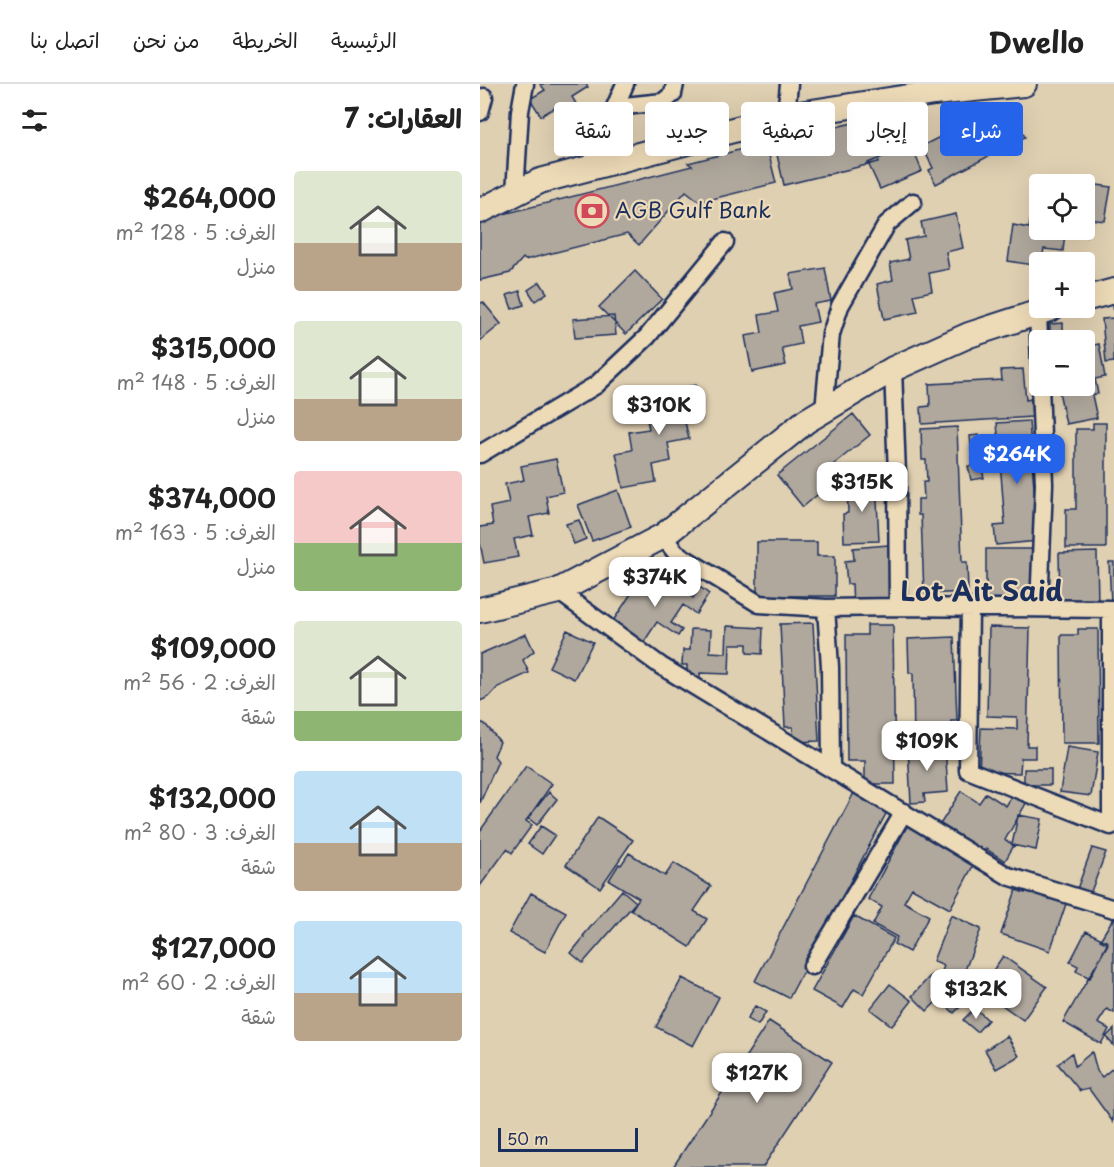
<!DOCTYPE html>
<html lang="ar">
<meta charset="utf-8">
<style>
body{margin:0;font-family:"Playpen Sans","Playpen Sans Arabic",sans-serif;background:#f2f2f2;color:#222;direction:rtl;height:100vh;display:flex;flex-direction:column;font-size:22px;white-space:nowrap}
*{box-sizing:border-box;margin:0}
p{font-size:20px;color:#767676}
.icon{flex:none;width:33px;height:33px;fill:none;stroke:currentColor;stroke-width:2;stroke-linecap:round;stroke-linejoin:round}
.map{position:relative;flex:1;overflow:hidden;direction:ltr}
.side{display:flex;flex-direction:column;background:#fff;width:480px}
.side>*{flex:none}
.top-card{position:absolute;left:18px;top:18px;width:525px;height:54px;direction:rtl;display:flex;gap:12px}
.buttons{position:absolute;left:549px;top:90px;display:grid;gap:12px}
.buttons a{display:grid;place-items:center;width:66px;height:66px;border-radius:6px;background:#fff;box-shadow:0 6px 24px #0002;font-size:30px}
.scale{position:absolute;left:18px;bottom:15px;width:140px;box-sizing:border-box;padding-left:6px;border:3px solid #1b2f5e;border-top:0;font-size:16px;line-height:21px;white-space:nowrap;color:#1b2f5e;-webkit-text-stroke:4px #eddab7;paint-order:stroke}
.price{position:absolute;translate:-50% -51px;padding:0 14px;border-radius:12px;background:#fff;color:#222;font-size:20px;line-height:39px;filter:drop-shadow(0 2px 3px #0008)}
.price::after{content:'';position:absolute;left:50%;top:36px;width:18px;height:14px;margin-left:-9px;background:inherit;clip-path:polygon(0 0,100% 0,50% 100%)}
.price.current{background:#2563eb;color:#fff}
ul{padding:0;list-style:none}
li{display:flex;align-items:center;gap:18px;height:150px;padding:0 18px}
li span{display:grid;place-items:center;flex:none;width:168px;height:120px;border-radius:6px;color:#555}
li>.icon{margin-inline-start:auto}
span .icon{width:72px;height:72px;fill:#fffc;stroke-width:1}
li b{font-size:26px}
h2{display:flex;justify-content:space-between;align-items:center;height:72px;padding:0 18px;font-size:26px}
.tag{padding:0 21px;border-radius:6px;background:#fff;box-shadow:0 6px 24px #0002;font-size:21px;line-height:54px}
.tag.current{background:#2563eb;color:#fff}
header{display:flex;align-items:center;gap:36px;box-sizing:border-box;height:84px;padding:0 30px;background:#fff;border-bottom:2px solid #e0e0e0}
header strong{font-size:28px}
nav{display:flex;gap:33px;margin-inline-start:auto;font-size:21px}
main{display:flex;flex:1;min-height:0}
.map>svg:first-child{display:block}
</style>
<header>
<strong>Dwello</strong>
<nav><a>الرئيسية</a><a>الخريطة</a><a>من نحن</a><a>اتصل بنا</a></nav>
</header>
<main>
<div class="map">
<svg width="634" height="1083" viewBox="0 0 634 1083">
<rect width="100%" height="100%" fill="#e0d0b2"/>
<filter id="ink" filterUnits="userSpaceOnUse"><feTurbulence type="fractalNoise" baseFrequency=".0167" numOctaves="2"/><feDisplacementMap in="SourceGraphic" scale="12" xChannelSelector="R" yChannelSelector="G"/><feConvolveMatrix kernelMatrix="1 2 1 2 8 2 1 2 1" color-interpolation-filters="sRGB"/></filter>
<g filter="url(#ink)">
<path fill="#b0a89d" stroke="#1b2f5e" stroke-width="1.5" d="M60,0h46l2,3 -16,10 9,15 -16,10 -9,-15 -15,9 -11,-17 15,-9z
M530,25l15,28 -89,47 -7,-14 4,-2 -11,-22 37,-19 3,7z
M389,35l10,43 -95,23 -10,-43z
M286,59l10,40 -76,19 -14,-11 -47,54 -12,-11 -102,26 -2,-2 -13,15 -30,7v-60l212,-54 -4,-3z
M431,61l11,26 -42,18 -12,-26z
M596,98l35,5 -6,34 -17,-2 -2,17 -21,-3 -2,18 -19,-2 -4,17 -32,-5 5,-36 16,3 3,-18 8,1v19h44v-46h-9z
M476,130l7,34 -17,4 3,17 -20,4 3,18 -18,4 4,17 -34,7 -7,-35 16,-4 -3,-17 19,-4 -4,-19 19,-4 -3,-14z
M345,184l6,33 -17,3 4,18 -20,4 3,18 -19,4 4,17 -34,7 -7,-36 17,-3 -3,-18 19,-3 -4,-19 19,-4 -3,-15z
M155,187l27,28 -36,35 -27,-27z
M60,198l7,11 -12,8 -7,-11z
M40,207l4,14 -12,4 -5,-14z
M3,218l18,22 -21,17v-37z
M633,218h1v60l-8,1 -4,-44 12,-1z
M134,232l2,19 -41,3 -2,-19z
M583,239v17h-13v-16z
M619,260l6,33 -10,2 3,15 -6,1 5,23 -31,6 -8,-37 26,-1v-39z
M543,285l3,31 5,-1 1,18 -110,7 -1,-17 9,-1 -1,-22 73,-4 -1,-10z
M216,301l6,34 -17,3 4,17 -21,4 3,18 -18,4 3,17 -33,6 -7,-35 16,-3 -3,-18 20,-3 -4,-19 19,-4 -3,-15z
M373,330l17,21 -42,34 8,10 -33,28 -26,-32z
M549,337l9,120 -42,4 -2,-19 11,-1 -8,-102z
M613,339h13v125h-40v-39h10v-80h17z
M477,343l5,135h5l1,30 -44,2 -3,-79h-3v-16h6l-1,-17h4l-1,-22h-4l-1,-31z
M499,351l2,21 -9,1 -2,-21z
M76,375l7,33 -17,4 3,17 -20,4 4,18 -19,4 4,18 -34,6 -4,-20v-16l13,-2 -3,-18 19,-4 -4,-19 19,-4 -3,-14z
M501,380l3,14 -13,2 -3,-14z
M396,396l3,61 -35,1 -1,-28 5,-1 -1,-31z
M138,406l13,37 -39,14 -14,-36z
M99,436l7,19 -12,5 -8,-20z
M277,458h60v14h18v40h-78z
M408,461l5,59 -40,3 -1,-23h-5l-2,-23 9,-1 -1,-12z
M506,465h46l-1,52h-45z
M617,468l1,51 -38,1 -1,-51z
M629,478h5v41h-3z
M164,490l11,7 5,-6 33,23 7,-11 9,7 -13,20 -13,-9 -12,18 11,7 -4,6 -21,-14 -15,23 -31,-21z
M333,539l6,118 -25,1 -1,-15h-8l-5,-103z
M387,541h26l2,159h-30v-23h-18l-1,-126h21z
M247,542l36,2 -1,26 -15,-1v-9h-17l-1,30 -29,-1v7l-13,-1v-14h-5l1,-15h7l1,-21 20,1 -1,22 16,1z
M509,543l41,1 -3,118h8v12h-14l-1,15 -41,-1 2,-44 36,1v-12l-30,-1z
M598,545h20l1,114h-37l-1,-108h17z
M87,546l26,12 -19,37 -25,-12z
M46,550l8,17 -11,9 6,13 -31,14 -9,10 -9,4v-47z
M474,553l3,84h-6l1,11h-11l1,11 -28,1 -1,-71h-4l-1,-34z
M0,638l5,2 15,18 -6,14 4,5 -18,42z
M465,661l3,47 -24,2 1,8 -14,1 -3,-55z
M587,663l31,5 -7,44 -31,-4z
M46,682l26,18 -26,37 6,4 -20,28 -5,-4 -27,37v-55z
M544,685h27v16h-27z
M376,705l34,17 -101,192 -34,-17z
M481,707l18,12 7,-10 20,13 9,-15 13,9 -23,40 9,5 -9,16 -19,-12 -3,5 -44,-28z
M69,708l8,7 -20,26 -9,-7z
M538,731l24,4 -6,31 -24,-5z
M118,733l35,23 -33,48 -34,-23z
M430,737l65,41 -25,47 -38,-21 -8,14 25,14 -20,36 -15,-8 3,-7 -24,-13 9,-17 -14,-8z
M61,742l14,9 -13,19 -14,-10z
M612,764l14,4 -16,42 -13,-5z
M149,769l36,23 9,-13 37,23 -17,25 13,8 -17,28 -59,-37 8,-12 -30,-18 10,-16 2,1z
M547,804l40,13 -17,50 -49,-17 15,-44 9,3z
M142,806l14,12 -53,61 -12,-10 13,-16 -1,-1z
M51,809l35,19 -21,40 -36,-19z
M471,831l30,14 -23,59 -20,-7 6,-15 -11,-5z
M374,832l40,22 -31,56 -9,-5 -11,19 -31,-17z
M634,833v96l-7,-4 -9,14 11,6 -8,15 -38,-22 45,-78 -8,-4z
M606,847l22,11 -18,36 -14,-7 2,-5 -8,-4z
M523,872l44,31 -24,33 -43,-31z
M451,891l31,30 -8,8 -15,-14 -12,12 -15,-15z
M202,894l37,19 -26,49 -37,-19z
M410,900l22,17 -20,25 -22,-17z
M275,922l11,6 -8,13 -11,-6z
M495,924l13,12 -11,12 -14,-12z
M289,937l63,41 -69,105h-90z
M634,945v17l-8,-9z
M527,952l12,20 -23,13 -11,-19z
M612,968l5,19 5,6 12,-10 -1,55 -24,-33 -9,2 -22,-27 14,-11 3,13z"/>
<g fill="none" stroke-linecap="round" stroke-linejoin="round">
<g stroke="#1b2f5e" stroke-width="21">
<path id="street" d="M135,23l48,-5 10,-8 2,-10
M0,28l4,-15
M306,32l3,-32
M109,83l36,-83
M35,109l5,-82 5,-27
M558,228l2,53
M413,285l4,105 1,133
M344,326l7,-76 9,-28 47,-82 26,-22
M0,370l116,-69 51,-48 78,-95
M183,452l13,17 83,51 67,4 72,-1 216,2
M78,507l103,75 347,210 106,33
M490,523l-2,163 143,56v-217
M346,524l4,59 1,101
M559,524l5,-124 -4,-98
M332,882l92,-154"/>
</g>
<g stroke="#1b2f5e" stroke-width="28">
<path id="secondary" d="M0,127l60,-30 246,-65 148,-23 90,-9
M604,215l30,-8
M0,526l78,-19 105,-55 143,-115 87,-52 76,-34 83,-27"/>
</g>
<use href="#street" stroke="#eddab7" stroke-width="16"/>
<use href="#secondary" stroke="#eddab7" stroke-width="24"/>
</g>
</g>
<defs>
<g id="bank-ring" transform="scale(1.725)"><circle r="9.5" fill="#eddab7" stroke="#d1495b" stroke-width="1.5"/><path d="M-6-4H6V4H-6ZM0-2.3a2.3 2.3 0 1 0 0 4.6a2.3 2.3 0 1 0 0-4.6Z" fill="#d1495b"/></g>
</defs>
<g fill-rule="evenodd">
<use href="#bank-ring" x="112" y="127"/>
</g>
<g text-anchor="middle" stroke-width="4.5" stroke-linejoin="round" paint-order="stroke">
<g font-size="21" fill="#1b2f5e" stroke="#eddab7" text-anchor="start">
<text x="135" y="134">AGB Gulf Bank</text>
</g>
<g font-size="27" font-weight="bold" fill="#1b2f5e" stroke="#eddab7">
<text x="502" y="517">Lot Ait Said</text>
</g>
</g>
</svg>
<div class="buttons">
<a><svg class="icon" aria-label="locate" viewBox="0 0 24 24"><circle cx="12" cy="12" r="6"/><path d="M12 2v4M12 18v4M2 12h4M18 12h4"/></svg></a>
<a>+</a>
<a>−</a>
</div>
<div class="scale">50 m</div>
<b class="price" style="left:179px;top:352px">$310K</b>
<b class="price current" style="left:537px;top:401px">$264K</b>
<b class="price" style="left:382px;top:429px">$315K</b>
<b class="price" style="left:175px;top:524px">$374K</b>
<b class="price" style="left:447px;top:688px">$109K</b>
<b class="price" style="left:496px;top:936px">$132K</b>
<b class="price" style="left:277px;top:1020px">$127K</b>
<div class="top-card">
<a class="tag current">شراء</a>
<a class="tag">إيجار</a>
<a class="tag">تصفية</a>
<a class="tag">جديد</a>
<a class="tag">شقة</a>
</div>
</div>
<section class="side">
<h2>العقارات: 7<svg class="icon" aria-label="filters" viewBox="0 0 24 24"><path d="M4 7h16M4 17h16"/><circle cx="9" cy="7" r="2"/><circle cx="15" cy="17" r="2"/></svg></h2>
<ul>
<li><span style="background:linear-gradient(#dfe7d0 60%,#b9a48a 0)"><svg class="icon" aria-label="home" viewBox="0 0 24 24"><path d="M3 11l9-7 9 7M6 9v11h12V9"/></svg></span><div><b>$264,000</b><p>الغرف: 5 · 128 m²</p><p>منزل</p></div></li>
<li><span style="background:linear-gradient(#dfe7d0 65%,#b9a48a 0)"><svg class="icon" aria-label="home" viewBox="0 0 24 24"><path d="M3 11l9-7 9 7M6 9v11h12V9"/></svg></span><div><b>$315,000</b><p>الغرف: 5 · 148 m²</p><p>منزل</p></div></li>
<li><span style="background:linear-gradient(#f6c9c9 60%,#8fb573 0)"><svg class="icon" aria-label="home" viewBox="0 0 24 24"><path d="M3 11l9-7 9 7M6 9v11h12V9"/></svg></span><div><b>$374,000</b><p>الغرف: 5 · 163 m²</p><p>منزل</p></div></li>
<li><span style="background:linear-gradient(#dfe7d0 75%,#8fb573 0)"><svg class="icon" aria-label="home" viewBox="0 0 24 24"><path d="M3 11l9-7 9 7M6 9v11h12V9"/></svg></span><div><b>$109,000</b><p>الغرف: 2 · 56 m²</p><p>شقة</p></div></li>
<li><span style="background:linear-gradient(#bfe0f5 60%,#b9a48a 0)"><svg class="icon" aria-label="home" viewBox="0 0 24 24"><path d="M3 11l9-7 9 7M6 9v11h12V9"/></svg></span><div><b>$132,000</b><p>الغرف: 3 · 80 m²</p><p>شقة</p></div></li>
<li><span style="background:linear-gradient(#bfe0f5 60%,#b9a48a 0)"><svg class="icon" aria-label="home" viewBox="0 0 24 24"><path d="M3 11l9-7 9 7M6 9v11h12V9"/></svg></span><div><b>$127,000</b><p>الغرف: 2 · 60 m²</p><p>شقة</p></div></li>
</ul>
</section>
</main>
